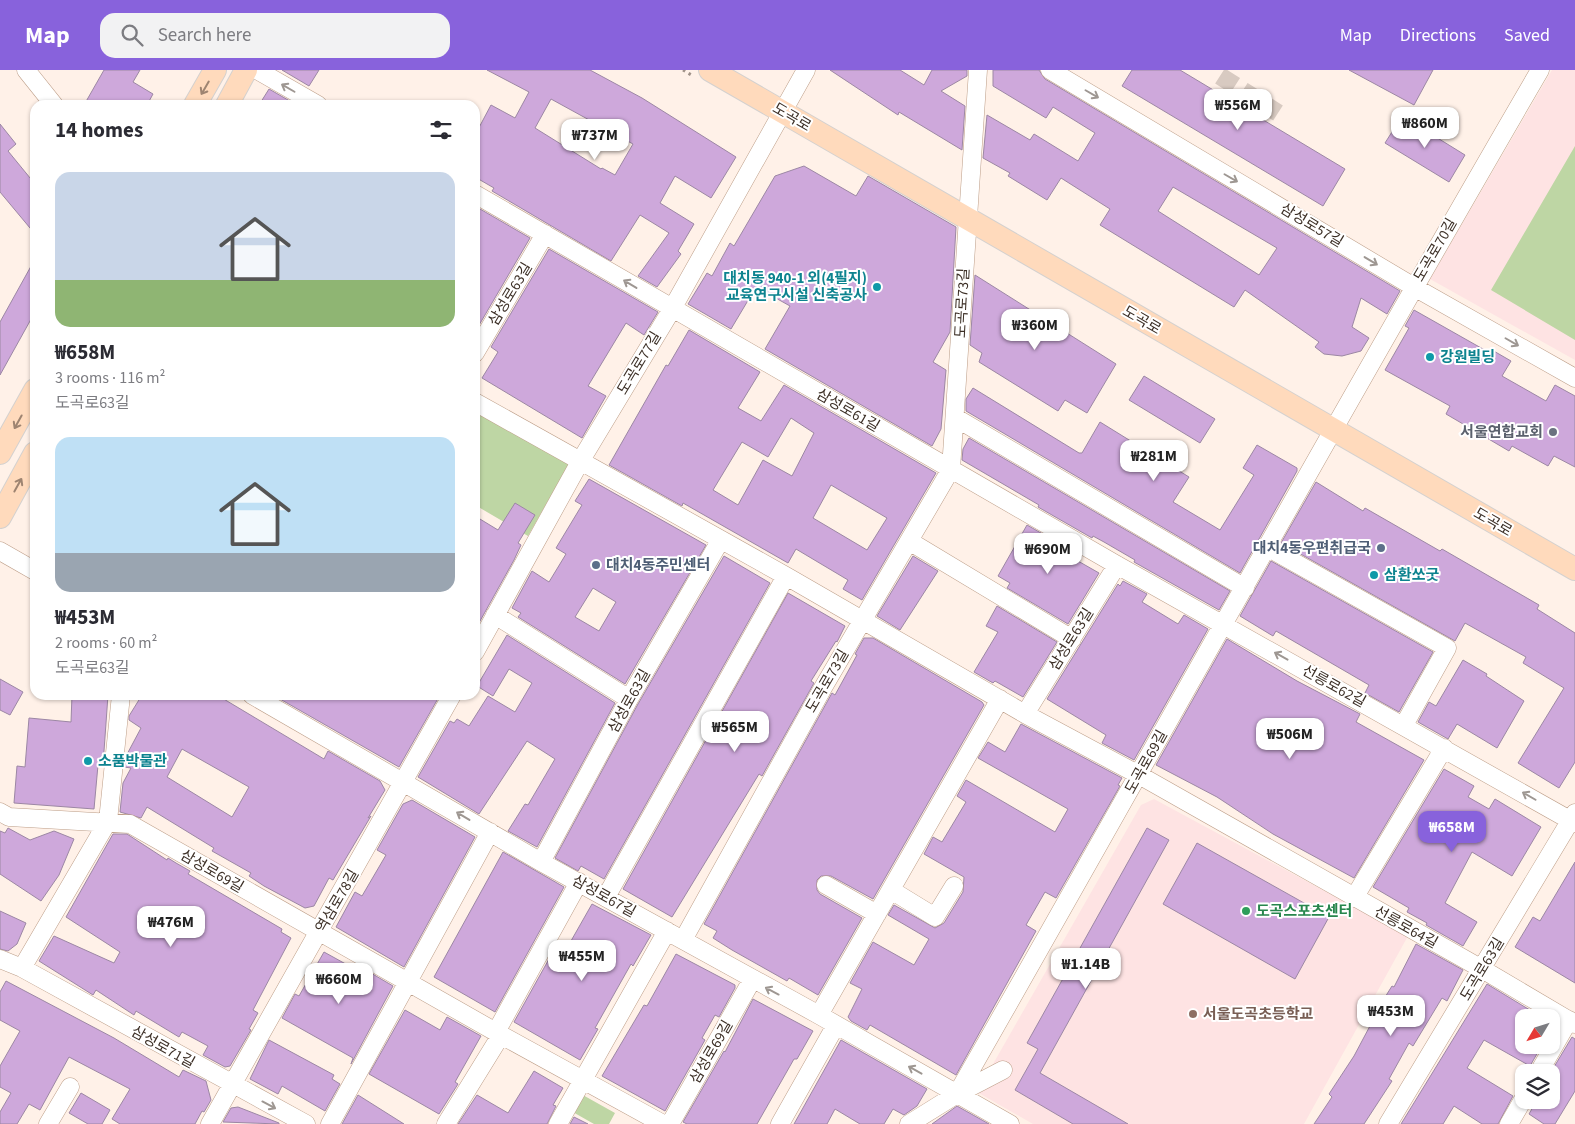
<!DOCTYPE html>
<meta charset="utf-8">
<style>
body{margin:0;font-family:"Source Sans 3","Noto Sans KR",sans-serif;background:#f2f2f3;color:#2b2b33;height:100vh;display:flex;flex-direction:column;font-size:19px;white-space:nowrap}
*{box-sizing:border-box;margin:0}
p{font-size:16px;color:#7c7c81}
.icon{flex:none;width:28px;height:28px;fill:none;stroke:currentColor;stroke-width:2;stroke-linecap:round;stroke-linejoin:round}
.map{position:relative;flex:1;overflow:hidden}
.panel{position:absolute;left:30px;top:30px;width:450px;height:600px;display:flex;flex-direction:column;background:#fff;border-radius:15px;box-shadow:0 1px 4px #0004}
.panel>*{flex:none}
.needle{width:32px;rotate:232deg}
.tools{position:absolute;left:1515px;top:939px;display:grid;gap:10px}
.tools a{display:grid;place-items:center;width:45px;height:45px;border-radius:10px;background:#fff;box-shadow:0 1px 4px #0004;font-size:25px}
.price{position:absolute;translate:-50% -42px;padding:0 11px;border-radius:10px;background:#fff;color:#222;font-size:16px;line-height:32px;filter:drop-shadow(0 1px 2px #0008)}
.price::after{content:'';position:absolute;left:50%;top:30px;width:15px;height:11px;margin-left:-8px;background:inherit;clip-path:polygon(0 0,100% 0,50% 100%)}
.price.on{background:#8862dc;color:#fff}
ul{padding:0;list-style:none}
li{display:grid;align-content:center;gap:10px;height:265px;padding:0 25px}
li span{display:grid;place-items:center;height:155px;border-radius:15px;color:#555}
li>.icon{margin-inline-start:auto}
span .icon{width:90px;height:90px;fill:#fffc;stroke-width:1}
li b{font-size:21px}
h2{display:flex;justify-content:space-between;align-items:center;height:60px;padding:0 25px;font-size:21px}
header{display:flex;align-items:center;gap:30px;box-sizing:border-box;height:70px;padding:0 25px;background:#8862dc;color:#fff}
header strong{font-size:24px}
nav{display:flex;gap:28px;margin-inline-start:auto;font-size:18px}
.search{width:350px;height:45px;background:#f2f2f3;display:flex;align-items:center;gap:12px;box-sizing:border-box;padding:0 18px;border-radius:15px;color:#7c7c81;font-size:19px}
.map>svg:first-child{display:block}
</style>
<header>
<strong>Map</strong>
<div class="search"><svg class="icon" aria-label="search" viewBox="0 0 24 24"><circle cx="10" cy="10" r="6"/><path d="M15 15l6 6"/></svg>Search here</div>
<nav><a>Map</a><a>Directions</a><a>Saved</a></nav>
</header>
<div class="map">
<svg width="1575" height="1054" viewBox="0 0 1575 1054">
<rect width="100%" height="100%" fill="#fff1e8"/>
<path fill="#fee3e3" d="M1552,0h23v290l-145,-81z
M1154,729l254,137 -104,188h-271l-56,-32 164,-287z"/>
<path fill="#bed6a4" d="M1575,76v194l-84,-50z
M475,339l94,55 -41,72 -53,-31z
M581,1024l34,19 -6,11h-15l-23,-13z"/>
<path fill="#cea8db" stroke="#9c87a4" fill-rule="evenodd" d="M104,0h36l-7,12 20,12 -6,11h-63z
M282,0h37l-10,16z
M487,0h103l52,28 94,59 -25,41 -36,-22 -15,27 34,21 -16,27 3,3 -24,33 -19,-11 31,-43 -3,-2 -26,-16 -29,46 -119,-70 2,-3 -19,-11v-42l16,-30 24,13 14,-26zM551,29l82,45 -18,31 -13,-7 -1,1 -66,-41z
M830,0h70l24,15 8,-15h35v6l-26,15 24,15 -3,44 -63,-38 -1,3z
M993,0h46l6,9 355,212 -13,23 -26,-16 -9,29 17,11 -8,13 -19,5 -18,-2 -9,-7 4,-5 -74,-52 -11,17 -134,-82 10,-16 -49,-31 -14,22 -39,-24 2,-3 -27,-15 4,-43 43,25 4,-6 44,27 17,-28 -42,-26 -7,11 -53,-32zM1173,117l104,61 -18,27 -101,-64z
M1132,0h48l165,99 -22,37 -201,-120z
M1349,0h84l-19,35z
M269,19l26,15v1h-36z
M1402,46l63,39 -16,27 -64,-39z
M0,54l16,20 -8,7 27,33v50l-35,-42z
M804,96l52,30 12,-20 88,51 -6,105 -17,30 13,8 -5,59 -9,17 -167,-97 25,-43 -34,-19 -25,42 -43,-25 19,-31 5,3 18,-33 4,3 41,-70z
M480,139l50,29 -55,94v-114z
M549,179l109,63 -14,23 -18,-12 -38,63 18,10 -24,42 -100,-60 16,-26 -7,-5z
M35,189v53l-35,63v-53z
M975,205l141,89 -29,49 -22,-13 -7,11 -79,-49 3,-9 -12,-8z
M1414,240l76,43 2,-3 19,11 -9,15 44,25 9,-16 20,11v71l-21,-11 -6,10 -36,-20 -3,5 -63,-37 4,-8 -65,-36 24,-42 -4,-2z
M689,260l71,42 -22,36 23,13 23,-36 152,88 -74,127 -19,-11 5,-9 -52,-31 -8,14 -105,-60 -1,3 -73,-41 57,-100 2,1zM791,348l23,15 -22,43 -29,-16 -25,45 -25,-15 29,-48 26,15zM831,415l56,33 -20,32 -54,-32z
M1144,306l71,43 -15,24 -71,-43z
M973,318l106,65h3l18,-31 89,55 -16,25 47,28 34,-55 -11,-7 14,-23 40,23v3l-57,102 -274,-162v-12z
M969,368l261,153 -11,19 -85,-48 1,-2 -31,-18 -11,-6 -1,2 -54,-31 1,-2 -77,-45 1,-11z
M589,409l117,66 -81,139 -107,-67 3,-4 -9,-5 20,-37 17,11 17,-28 -10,-6 26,-43 -7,-4zM593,518l23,14 -17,29 -24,-14z
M1316,412l47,29 2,-3 75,43 2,-2 97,56 -2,4 38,24v129l-16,26 -41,-25 46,-75 -41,-25 3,-6 -61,-34 -10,18 -174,-98z
M515,433l20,12 -17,28 3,2 -7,15 -39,70v-114l23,14z
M1027,455l54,31 -3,5 21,12 -31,51 -61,-36 3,-5 -12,-7z
M724,486l46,27 -166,296 -23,-13 -3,5 -23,-13 83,-154z
M913,486l25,15 -38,59 -23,-14z
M1271,491l162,91 -34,60 -34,-19 4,-8 -93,-54 -3,5 -33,-20z
M1123,511l24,13 -5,8 36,22 6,-9 24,14 -74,131 -32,-17 4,-8 -59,-36 71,-115 2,2z
M788,523l57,33 -8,16 -1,-1 -25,40 3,2 -52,93 -3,-2 -87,143 -49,-28z
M997,536l60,36 -34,55 -28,-16 -2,2 -19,-11 24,-40 -12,-6z
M507,565l108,68 -78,144 -29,-16 17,-27 3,1 27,-46 -28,-18 -48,73 -61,-37 32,-56 4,2 3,-4 12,7 19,-30 27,16 17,-29 -23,-14 -16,27 -16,-10z
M864,568h9l109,64 2,3 -111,194 -42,-23h-10l-4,4v10l3,4 42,24 -44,77 -29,-17 -2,3 -55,-31 -19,-12 4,-7 -13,-7 128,-231 3,2 22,-40 -2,-1z
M1227,569l70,42 63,33 -4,8 68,38 -70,118 -81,-44 -56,-37 -61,-32z
M1463,590l24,14 -1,2 38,25 -27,47 -40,-24 -9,15 -30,-17 11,-20 7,4z
M0,609l23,13 -13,23 -10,-5z
M72,625h36l-5,70h-5l-4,44 -80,-6 3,-37 8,1 4,-49 42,4z
M142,625h75l107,64 4,-8 52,30 5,9 -17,28 3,-2 -38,64 -4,-2 -15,28 -9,2 -41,-22 -15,-10 2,-3 -39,-22 2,-3 -67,-41 -6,11 -21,-6 3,-29 8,-15 -7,-1 1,-9 16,-30 -12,-8v-4zM182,679l67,38 -17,30 -65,-40z
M273,625h167l-41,72z
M1021,654l101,54 -4,7 2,1 -64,112 -11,-6 -19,33 10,6 -80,144 -86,-50 -3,5 -16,-9 -3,-4 14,-28 -12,-6 23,-41 41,23 15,-26 -41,-24 6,-10 41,23 9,-5 19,-31 1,-15 -40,-23 9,-17 9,5 24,-40 -9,-6 9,-16 89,52 13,-23 -90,-51 10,-16 17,10z
M1444,699l30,17 -6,11 21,12 6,-10 46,28 -29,49 -40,-24 -27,51 32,19 -14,24 -37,-21 1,-2 -20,-11 2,-4 -36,-21z
M412,730l63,37 -71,130 -68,-40 19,-35 7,4 24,-41 -9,-5 26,-46z
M8,758l22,12 24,-9 20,8 -15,36 -18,26 -41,-27v-43l5,2z
M1147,758l22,12 -129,233 88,51h-55l-58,-34 23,-41 -11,-6z
M113,764h14l40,26 1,-2 8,5 14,8 -2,3 94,55 -1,3 10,6 -38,72 5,3 -9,16 2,1 -21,36 -5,1 -22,-12 5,-9 -26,-14 -3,5 -43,-26 -2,4 -38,-25 -3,5 -54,-34 15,-25 60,27 6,-11 -54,-35z
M1197,773l132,74 -34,62 -132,-75z
M503,782l61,35 -69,125 -61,-35z
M1575,792v121l-60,-36 18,-30 7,4z
M592,834l59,31 -18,31 -2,-2 -36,64 3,1 -18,31 -66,-38 40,-72 9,5z
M0,841l26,12 -9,21 -9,7 -8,-2z
M1416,874l47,26 -16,31 -5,-3 -29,48 -4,-3 -20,36 3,2 -28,43h-50l18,-27 -3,-3 25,-38 33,-62 5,-8 2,1z
M324,882l38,21 2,-4 29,17 -42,78 2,-6 -71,-40 13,-24 4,2z
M676,884l59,31v3l-16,29 -4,-2 -13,23 3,2 -40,71 -63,-35 42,-71 3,1z
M6,911l108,57 65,39 4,-7 23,11 5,19 -7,12 -2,-1 -7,13h-75l-8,-5 18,-30 -61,-32 -29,53 -11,-6 -12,20h-17v-12l11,-19 -11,-6v-21l20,-35 -20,-11v-28z
M1487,914l56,34h-19v27h18l-12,21 -46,-26 -17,28 46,28 -15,28h-16l-28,-18 -11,18h-42z
M753,929l60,32 -16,28h-3l-37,65h-70l-4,-2 41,-71 1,1z
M405,940l35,20 7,-13 34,19 -26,46 3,2 -19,30 -70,-40z
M1572,967l3,2v52l-20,33h-11l-15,-10 8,-14h14v-28z
M269,970l65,35 -2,4 8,5 -15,27 -43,-25 -4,8 -28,-15z
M841,970l86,49 -10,17 -13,9 -11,-6 -9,15h-24l-25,-15 -8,15h-33z
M534,1001l29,17 -10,17 3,1 -9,18h-89l19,-29 31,18z
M81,1023l29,17 -8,14h-14l-19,-11z
M358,1025l46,29h-62z
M957,1036l32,18h-57z
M238,1037l41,16v1l-56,-2 8,-14z
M574,1047l14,7h-18z"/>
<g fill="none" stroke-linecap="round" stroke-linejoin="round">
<path stroke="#d8cac1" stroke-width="18" stroke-dasharray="18 9" stroke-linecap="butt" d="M1220,6l58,37"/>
<g stroke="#bd9e88" stroke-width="19">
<path id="minor" d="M26,0l28,35
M257,0l61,35
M1050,0l364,217 161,91
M475,124l642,371 458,258
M475,283l70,-119
M475,332l311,174 239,138 114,61 343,194 93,55
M956,348l289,170
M909,471l163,98
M1267,477l180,101 -43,77
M0,481l35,20
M495,545l134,84
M475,582l106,-192 91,-151 134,-239
M252,625l289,167 278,153 191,109
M1025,644l92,-149
M0,742l9,5 121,7 371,211 162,89
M541,792l88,-163 91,-158
M826,815l51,29
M891,820l44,27 19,-31
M606,827l180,-321
M1354,828l90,-150
M683,870l141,-254 127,-217 27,-399
M0,889l22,9 284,156
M22,898l86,-147 13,-126
M819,945l181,-316
M496,962l83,-150
M1539,1002l30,-52
M957,1024c195,-341 385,-685 583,-1024
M48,1054l22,-37
M210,1054l242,-429
M330,1054l160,-292
M446,1054l55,-89
M558,1054l109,-193
M670,1054l82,-144
M780,1054l56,-99
M909,1054l48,-30 46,-24
M1388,1054l187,-311
M1509,1054l15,-26"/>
</g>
<g stroke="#d4d1cf" stroke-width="24">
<path id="major" d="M710,0l865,499
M195,35l20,-35
M227,35l19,-35
M0,383l35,-63
M0,447l35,-64"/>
</g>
<path stroke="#9f9188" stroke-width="3" stroke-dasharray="2.5 4" stroke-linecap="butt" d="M683,0l10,6"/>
<use href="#minor" stroke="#fff" stroke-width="18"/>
<use href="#major" stroke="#ffdabc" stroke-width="22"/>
</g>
<defs><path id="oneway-shaft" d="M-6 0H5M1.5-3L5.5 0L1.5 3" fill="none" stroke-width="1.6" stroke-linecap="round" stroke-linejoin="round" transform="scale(1.25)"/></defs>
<g stroke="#9e8471">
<use href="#oneway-shaft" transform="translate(205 18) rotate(120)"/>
<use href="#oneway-shaft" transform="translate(18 352) rotate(119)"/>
<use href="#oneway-shaft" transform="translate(18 415) rotate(-61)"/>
</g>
<g stroke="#9e9792">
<use href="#oneway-shaft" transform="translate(288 18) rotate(-150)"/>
<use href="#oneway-shaft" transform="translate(1092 24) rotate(30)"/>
<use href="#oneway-shaft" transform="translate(1231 108) rotate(30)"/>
<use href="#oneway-shaft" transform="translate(1371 191) rotate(31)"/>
<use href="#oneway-shaft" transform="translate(630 214) rotate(-149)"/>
<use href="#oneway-shaft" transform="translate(1512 272) rotate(30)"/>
<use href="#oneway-shaft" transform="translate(1281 586) rotate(-151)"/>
<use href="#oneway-shaft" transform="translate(1529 726) rotate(-150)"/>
<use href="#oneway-shaft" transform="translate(463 746) rotate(-149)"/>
<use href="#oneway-shaft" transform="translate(772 921) rotate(-152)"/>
<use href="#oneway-shaft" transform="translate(915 1000) rotate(-151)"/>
<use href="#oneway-shaft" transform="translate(269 1035) rotate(28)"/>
</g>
<g fill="#0f9aa8" stroke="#fff" stroke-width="2">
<circle cx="877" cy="217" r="5"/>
<circle cx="1430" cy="287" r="5"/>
<circle cx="1374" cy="505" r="5"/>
<circle cx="88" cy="691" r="5"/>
</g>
<circle fill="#6b7280" stroke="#fff" stroke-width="2" cx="1553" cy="362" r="5"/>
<g fill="#5c6f8a" stroke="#fff" stroke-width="2">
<circle cx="1381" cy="478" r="5"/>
<circle cx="596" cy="495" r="5"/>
</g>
<circle fill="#2e9e5b" stroke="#fff" stroke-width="2" cx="1246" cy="841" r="5"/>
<circle fill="#8d6e63" stroke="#fff" stroke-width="2" cx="1193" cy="944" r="5"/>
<g text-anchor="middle" stroke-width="4" stroke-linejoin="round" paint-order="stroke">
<g font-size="15" fill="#3c2f26" stroke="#fff">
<text transform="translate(792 47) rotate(30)" y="5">도곡로</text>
<text transform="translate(1312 155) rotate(31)" y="5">삼성로57길</text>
<text transform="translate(1435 180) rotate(-60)" y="5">도곡로70길</text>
<text transform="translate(510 224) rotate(-59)" y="5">삼성로63길</text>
<text transform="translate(962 233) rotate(-87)" y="5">도곡로73길</text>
<text transform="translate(1142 250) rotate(30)" y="5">도곡로</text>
<text transform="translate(639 293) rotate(-59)" y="5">도곡로77길</text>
<text transform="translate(848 340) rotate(30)" y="5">삼성로61길</text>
<text transform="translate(1493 452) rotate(30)" y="5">도곡로</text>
<text transform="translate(1071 569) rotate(-58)" y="5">삼성로63길</text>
<text transform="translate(827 611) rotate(-60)" y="5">도곡로73길</text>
<text transform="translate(1334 616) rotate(29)" y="5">선릉로62길</text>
<text transform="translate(629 631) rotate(-61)" y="5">삼성로63길</text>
<text transform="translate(1146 692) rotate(-61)" y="5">도곡로69길</text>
<text transform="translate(212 801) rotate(30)" y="5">삼성로69길</text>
<text transform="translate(604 826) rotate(29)" y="5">삼성로67길</text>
<text transform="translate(337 831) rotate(-60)" y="5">역삼로78길</text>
<text transform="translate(1406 857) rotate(29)" y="5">선릉로64길</text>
<text transform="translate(1482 899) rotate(-59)" y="5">도곡로63길</text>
<text transform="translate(163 977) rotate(29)" y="5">삼성로71길</text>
<text transform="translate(711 982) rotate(-60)" y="5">삼성로69길</text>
</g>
<g font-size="15" font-weight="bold" fill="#0d838f" stroke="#fff" text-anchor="start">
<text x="867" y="213" text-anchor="end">대치동 940-1 외(4필지)<tspan x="867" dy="17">교육연구시설 신축공사</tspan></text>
<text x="1440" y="292">강원빌딩</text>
<text x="1384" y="510">삼환쏘굿</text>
<text x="98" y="696">소품박물관</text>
</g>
<g font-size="15" font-weight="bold" fill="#5b616d" stroke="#fff" text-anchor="end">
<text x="1543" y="367">서울연합교회</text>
</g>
<g font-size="15" font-weight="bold" fill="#4e5e75" stroke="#fff" text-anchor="end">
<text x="1371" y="483">대치4동우편취급국</text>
<text x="606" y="500" text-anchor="start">대치4동주민센터</text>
</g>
<g font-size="15" font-weight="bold" fill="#27864d" stroke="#fff" text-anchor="start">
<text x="1256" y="846">도곡스포츠센터</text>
</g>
<g font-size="15" font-weight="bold" fill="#785e54" stroke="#fff" text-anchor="start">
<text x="1203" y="949">서울도곡초등학교</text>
</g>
</g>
</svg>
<div class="tools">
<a><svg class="needle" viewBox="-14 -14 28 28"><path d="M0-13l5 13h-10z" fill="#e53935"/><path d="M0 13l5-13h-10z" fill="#7c7c81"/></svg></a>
<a><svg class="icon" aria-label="layers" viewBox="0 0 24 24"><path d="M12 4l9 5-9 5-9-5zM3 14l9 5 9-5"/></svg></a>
</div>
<b class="price" style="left:1238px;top:61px">₩556M</b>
<b class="price" style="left:1425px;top:79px">₩860M</b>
<b class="price" style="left:595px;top:91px">₩737M</b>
<b class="price" style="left:1035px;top:281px">₩360M</b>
<b class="price" style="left:1154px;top:412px">₩281M</b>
<b class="price" style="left:1048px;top:505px">₩690M</b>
<b class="price" style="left:735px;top:683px">₩565M</b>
<b class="price" style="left:1290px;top:690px">₩506M</b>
<b class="price on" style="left:1452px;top:783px">₩658M</b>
<b class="price" style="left:171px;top:878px">₩476M</b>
<b class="price" style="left:582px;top:912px">₩455M</b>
<b class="price" style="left:1086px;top:920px">₩1.14B</b>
<b class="price" style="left:339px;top:935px">₩660M</b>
<b class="price" style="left:1391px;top:967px">₩453M</b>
<section class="panel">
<h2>14 homes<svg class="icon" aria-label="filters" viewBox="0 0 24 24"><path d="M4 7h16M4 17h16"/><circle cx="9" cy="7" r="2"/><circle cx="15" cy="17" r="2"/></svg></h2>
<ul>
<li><span style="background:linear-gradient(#c9d6e8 70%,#8fb573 0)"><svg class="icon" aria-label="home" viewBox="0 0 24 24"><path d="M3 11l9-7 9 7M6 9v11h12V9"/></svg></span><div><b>₩658M</b><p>3 rooms · 116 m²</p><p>도곡로63길</p></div></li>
<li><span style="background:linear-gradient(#bfe0f5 75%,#9aa5b1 0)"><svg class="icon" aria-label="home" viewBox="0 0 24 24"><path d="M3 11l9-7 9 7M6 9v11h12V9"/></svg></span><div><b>₩453M</b><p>2 rooms · 60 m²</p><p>도곡로63길</p></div></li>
</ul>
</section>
</div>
